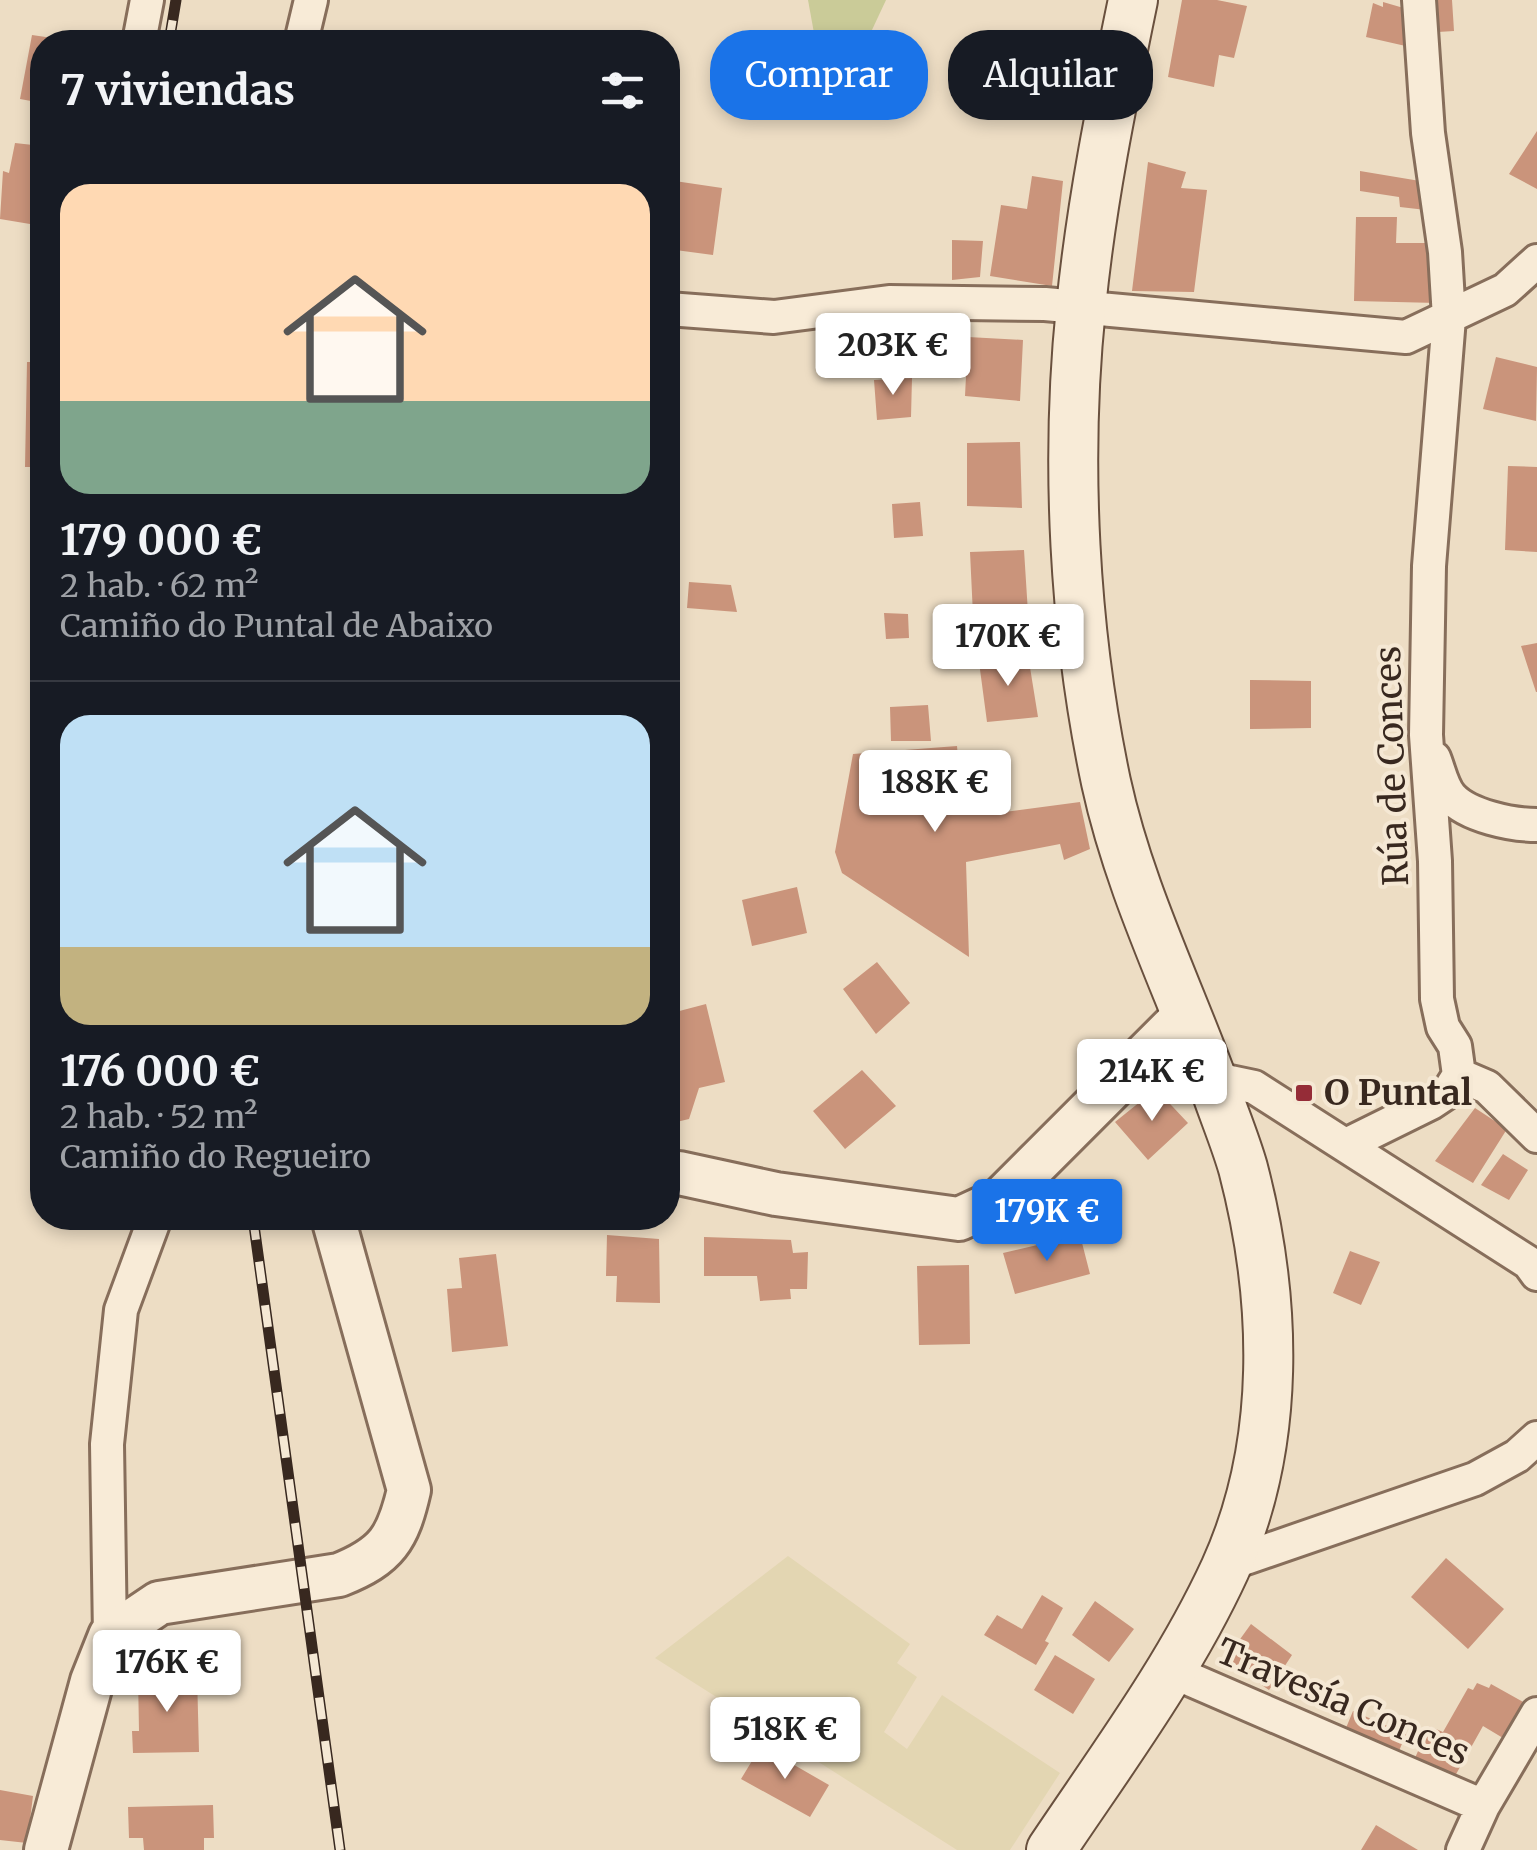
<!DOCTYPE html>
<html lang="es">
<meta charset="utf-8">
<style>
body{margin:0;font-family:Merriweather,serif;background:#242831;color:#f1f3f6;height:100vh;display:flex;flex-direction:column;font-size:38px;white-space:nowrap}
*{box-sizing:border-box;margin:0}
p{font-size:32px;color:#9ea1a6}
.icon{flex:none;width:55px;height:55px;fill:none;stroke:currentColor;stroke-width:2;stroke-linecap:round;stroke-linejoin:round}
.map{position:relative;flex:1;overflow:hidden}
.drawer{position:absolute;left:30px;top:30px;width:650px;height:1200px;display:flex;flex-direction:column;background:#171b24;border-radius:40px;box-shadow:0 5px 15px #0003}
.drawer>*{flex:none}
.hud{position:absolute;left:710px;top:30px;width:675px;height:90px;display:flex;gap:20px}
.price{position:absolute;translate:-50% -85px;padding:0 22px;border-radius:10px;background:#fff;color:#222;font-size:32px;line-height:65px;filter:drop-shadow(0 2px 5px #0008)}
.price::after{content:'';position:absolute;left:50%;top:60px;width:30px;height:22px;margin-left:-15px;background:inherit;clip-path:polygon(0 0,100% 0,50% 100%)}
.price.selected{background:#1a73e8;color:#fff}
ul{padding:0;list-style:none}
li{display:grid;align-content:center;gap:20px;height:530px;padding:0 30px}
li+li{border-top:2px solid #363941}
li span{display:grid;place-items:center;height:310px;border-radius:30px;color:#555}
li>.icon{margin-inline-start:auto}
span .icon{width:180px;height:180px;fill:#fffc;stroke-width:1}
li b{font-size:42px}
h2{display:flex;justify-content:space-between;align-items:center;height:120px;padding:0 30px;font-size:42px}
.pill{padding:0 35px;border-radius:40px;background:#171b24;box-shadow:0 5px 15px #0003;font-size:35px;line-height:90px}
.pill.selected{background:#1a73e8;color:#fff}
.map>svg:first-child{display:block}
</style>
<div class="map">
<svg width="1537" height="1850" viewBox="0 0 1537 1850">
<rect width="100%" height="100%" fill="#edddc4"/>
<path fill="#e3d6b2" d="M788,1556l122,88 -13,19 20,14 -33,55 23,17 35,-54 118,78 -50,77h-53l-302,-192z"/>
<path fill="#cacb98" d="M808,0h78l-36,77 -32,-22z"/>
<path fill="#ca947b" d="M1182,0h35l30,6 -13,52 -15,-3 -5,32 -46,-10z
M1420,0h32l2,31 -32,2z
M1383,2l24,7 3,38 -44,-10 7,-34 10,4z
M32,35l34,5 -24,2v61l-22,-4z
M1537,131v58l-28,-15z
M15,143l27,3v80l-42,-7 3,-48 6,2z
M1148,162l38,10 -5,16 26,2 -13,102 -62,-1z
M1360,171l66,11v28l-26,-3 -1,-10 -39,-6z
M1032,176l31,5 -11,105 -62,-10 11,-71 26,4z
M668,180l54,8 -9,67 -45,-6z
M1356,217h41l-1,26h38l4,60 -84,-2z
M952,240l31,1 -3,36 -28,3z
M968,337l55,3 -3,61 -55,-5z
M1496,357l41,10 -1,54 -53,-12z
M27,362h15v105h-17z
M912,378l-1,39 -34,3 -3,-40z
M1020,442l2,66 -55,-2v-63z
M1508,466l29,1v85l-32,-2z
M920,502l3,34 -29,2 -2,-34z
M1024,550l4,63 -55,2 -3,-63z
M689,582l42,3 6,27 -50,-4z
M884,613l24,1 1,24 -23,1z
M1537,643v49h-1l-15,-46z
M1028,655l10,62 -51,5 -8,-60z
M1250,680l61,1v47l-61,1z
M928,705l3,36h-40l-1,-34z
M957,746l4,46h13l13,9 -18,3 26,-1 2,10 83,-11 10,47 -26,11 -4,-16 -94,18 3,95 -127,-84 -7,-21 18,-98z
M797,887l10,46 -55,13 -10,-46z
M877,962l33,41 -34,31 -33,-45z
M706,1004l19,78 -26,6 -10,31 -21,5v-110z
M862,1070l34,36 -51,43 -32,-38z
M1156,1089l32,34 -40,37 -33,-38z
M1475,1108l32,21 -34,54 -38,-22z
M1503,1154l25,16 -19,30 -28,-15z
M607,1235l52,4 1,64 -44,-1 1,-26h-11z
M1080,1235l10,39 -75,20 -12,-41z
M704,1237l87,3 2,13 15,-1 -1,37h-17l1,10 -31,2 -3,-25h-53z
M1350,1251l30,11 -19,43 -28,-12z
M496,1254l12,92 -56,6 -5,-63 15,-1 -3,-30z
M969,1265l1,79 -51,1 -2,-79z
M1446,1558l58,51 -36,40 -57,-52z
M1042,1595l21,13 -18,33 4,2 -13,22 -52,-30 13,-20 25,14z
M1095,1601l39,28 -25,33 -37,-27z
M1251,1624l41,31 -23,35 -44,-30z
M1055,1655l40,24 -22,35 -39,-24z
M197,1674l2,78 -66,1 -1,-22h7l-1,-55z
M1477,1683l12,5 2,-4 34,19 -22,35 -20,-12 -28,50 -40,-18 14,-32 14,6 25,-44 5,2z
M1353,1711l53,23 -7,17 -53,-23z
M761,1746l68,39 -19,32 -69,-38z
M0,1790l33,6 -6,47 -27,-3z
M213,1805l1,33h-10v12h-60l-1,-12h-14l-1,-31z
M1376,1825l42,25h-57z"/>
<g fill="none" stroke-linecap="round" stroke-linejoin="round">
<g stroke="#876e5b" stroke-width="38">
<path id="minor" d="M139,42l8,-42
M301,42l10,-42
M668,309l106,8 115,-15 156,2 361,33 99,-47 32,-29
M1434,758c5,12 8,29 17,39 17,19 61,28 86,28
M1459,1075l28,12 50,49
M1211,1078l43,9 275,176 8,11
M1348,1144l83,-41 18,-12 10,-16 -4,-29 -12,-19 -6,-28 -2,-138 -9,-126 3,-169 20,-248 -4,-66 -17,-119 -9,-133
M1228,1564l247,-85 42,-23 20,-18
M110,1636l-3,-192 14,-134 34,-92
M1171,1671l312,135
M1463,1850l20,-44 54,-92"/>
</g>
<g stroke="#876e5b" stroke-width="48">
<path id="tertiary" d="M668,1174l11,-1 97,21 183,25 41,-19 185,-185
M46,1850l46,-169 18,-45 49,-33 180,-28c48,-19 59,-37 70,-85l-76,-272"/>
</g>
<g stroke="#69503e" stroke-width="52">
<path id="secondary" d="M1051,1850c61,-91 128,-181 174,-281 57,-125 52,-271 18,-401 -8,-28 -20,-56 -29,-83 -37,-101 -85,-197 -108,-303 -32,-151 -41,-321 -25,-475 10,-103 31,-205 52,-307"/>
</g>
<use href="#minor" stroke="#f8ebd7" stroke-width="32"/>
<use href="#tertiary" stroke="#f8ebd7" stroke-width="42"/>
<use href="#secondary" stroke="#f8ebd7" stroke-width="48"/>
<g stroke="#38281f" stroke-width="11">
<path id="rail" d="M169,42l7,-42
M253,1218l87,632"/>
</g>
<use href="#rail" stroke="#f5e8d4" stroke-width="8" stroke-dasharray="22" stroke-linecap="butt"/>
</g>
<rect fill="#952c37" stroke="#f5e8d4" stroke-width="4" x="1294" y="1083" width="20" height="20" rx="5"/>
<g text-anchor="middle" stroke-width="8" stroke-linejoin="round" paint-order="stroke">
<g font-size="35" fill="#38281f" stroke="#f5e8d4">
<text transform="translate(1392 766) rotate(-92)" y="12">Rúa de Conces</text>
<text transform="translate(1343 1702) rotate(23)" y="12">Travesía Conces</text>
</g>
<g font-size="35" font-weight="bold" fill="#38281f" stroke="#f5e8d4" text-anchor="start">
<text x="1324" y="1105">O Puntal</text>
</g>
</g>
</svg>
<b class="price" style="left:893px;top:398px">203K €</b>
<b class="price" style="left:1008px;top:689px">170K €</b>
<b class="price" style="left:935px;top:835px">188K €</b>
<b class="price" style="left:1152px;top:1124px">214K €</b>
<b class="price selected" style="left:1047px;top:1264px">179K €</b>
<b class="price" style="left:167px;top:1715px">176K €</b>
<b class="price" style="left:785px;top:1782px">518K €</b>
<div class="hud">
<a class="pill selected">Comprar</a>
<a class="pill">Alquilar</a>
</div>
<section class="drawer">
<h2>7 viviendas<svg class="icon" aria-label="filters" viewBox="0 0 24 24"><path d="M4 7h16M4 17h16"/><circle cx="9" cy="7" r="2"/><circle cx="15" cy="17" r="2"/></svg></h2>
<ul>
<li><span style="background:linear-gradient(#ffd9b3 70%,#7fa58c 0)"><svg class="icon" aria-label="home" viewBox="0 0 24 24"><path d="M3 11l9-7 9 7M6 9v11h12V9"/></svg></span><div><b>179 000 €</b><p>2 hab. · 62 m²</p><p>Camiño do Puntal de Abaixo</p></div></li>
<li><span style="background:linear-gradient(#bfe0f5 75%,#c2b280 0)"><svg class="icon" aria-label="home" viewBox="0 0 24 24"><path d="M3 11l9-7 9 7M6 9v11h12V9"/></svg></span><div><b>176 000 €</b><p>2 hab. · 52 m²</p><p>Camiño do Regueiro</p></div></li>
</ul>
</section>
</div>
